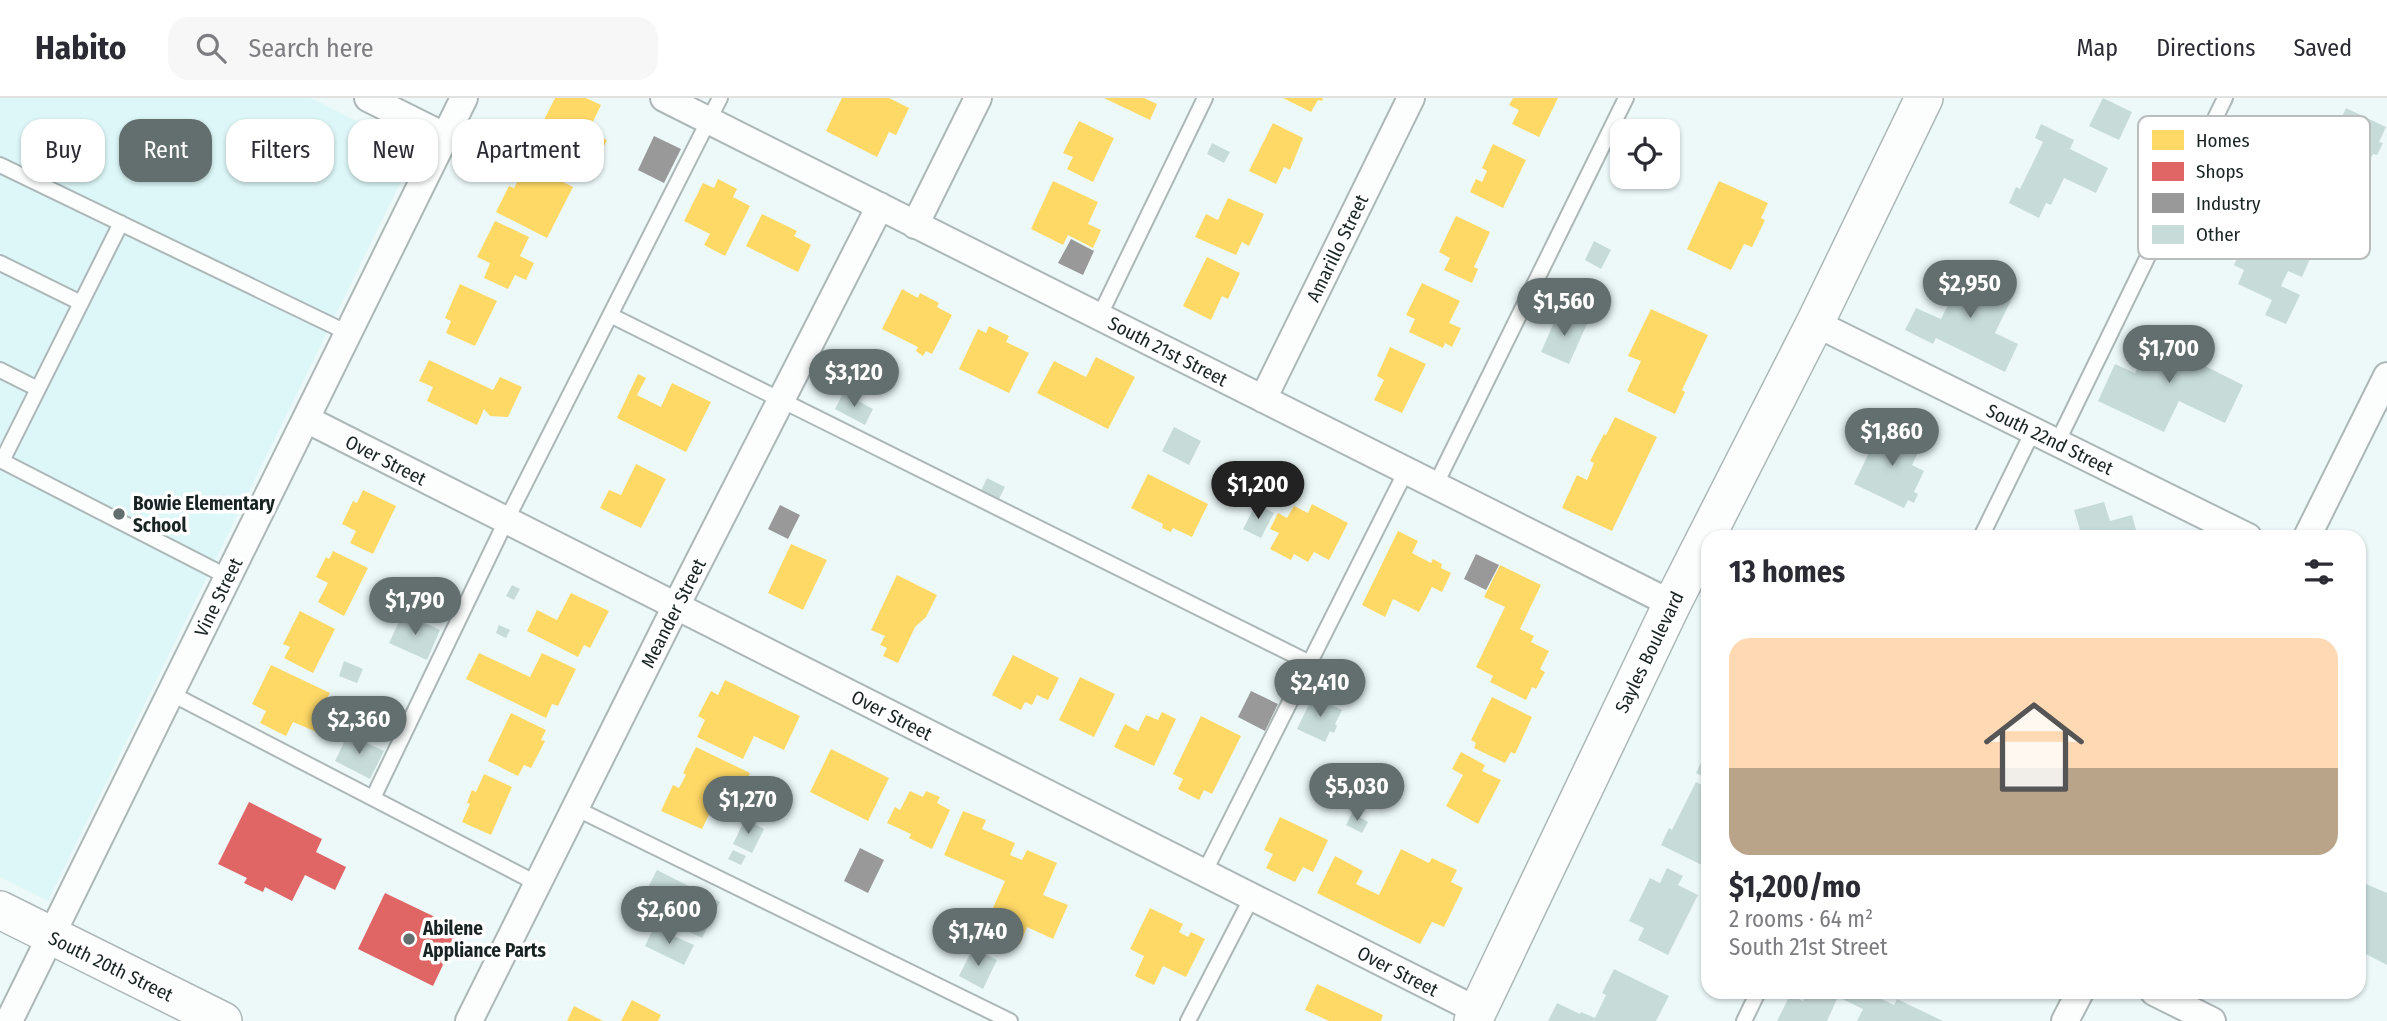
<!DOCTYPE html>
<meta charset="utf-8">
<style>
body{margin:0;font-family:"Fira Sans Condensed",sans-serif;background:#f7f7f7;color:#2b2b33;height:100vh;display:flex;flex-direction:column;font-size:26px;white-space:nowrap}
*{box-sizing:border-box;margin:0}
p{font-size:23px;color:#7c7c81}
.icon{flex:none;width:38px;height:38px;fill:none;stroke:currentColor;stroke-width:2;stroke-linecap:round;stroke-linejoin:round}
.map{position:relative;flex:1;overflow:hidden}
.sheet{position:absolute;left:1701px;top:432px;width:665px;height:469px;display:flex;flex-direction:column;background:#fff;border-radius:21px;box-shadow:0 2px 5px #0004}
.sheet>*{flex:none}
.top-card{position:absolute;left:21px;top:21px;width:665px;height:63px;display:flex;gap:14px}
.buttons{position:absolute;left:1610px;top:21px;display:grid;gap:14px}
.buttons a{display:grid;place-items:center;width:70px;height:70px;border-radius:14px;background:#fff;box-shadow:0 2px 5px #0004;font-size:35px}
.price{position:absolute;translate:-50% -60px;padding:0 16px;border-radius:24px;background:#636e6e;color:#fff;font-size:23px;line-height:46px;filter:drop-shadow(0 2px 4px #0008)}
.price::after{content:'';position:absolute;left:50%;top:42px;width:21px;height:16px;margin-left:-10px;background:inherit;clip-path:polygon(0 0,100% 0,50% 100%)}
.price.active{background:#222;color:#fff}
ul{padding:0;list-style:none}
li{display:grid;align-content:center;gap:14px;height:371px;padding:0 28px}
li+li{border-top:2px solid #e1e1e2}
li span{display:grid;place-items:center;height:217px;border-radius:21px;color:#555}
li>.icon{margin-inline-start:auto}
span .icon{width:126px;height:126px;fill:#fffc;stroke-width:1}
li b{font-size:30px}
h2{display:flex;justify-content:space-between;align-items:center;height:84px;padding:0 28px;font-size:30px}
.pill{padding:0 24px;border-radius:21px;background:#fff;box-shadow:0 2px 5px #0004;font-size:24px;line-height:63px}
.pill.active{background:#636e6e;color:#fff}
header{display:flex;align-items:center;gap:42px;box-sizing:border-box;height:98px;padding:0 35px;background:#fff;border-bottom:2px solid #e1e1e2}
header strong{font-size:33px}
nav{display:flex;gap:38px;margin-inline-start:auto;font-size:24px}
.search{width:490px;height:63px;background:#f7f7f7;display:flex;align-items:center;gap:18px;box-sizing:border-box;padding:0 24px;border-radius:21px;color:#7c7c81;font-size:26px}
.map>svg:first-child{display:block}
</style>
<header>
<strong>Habito</strong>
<div class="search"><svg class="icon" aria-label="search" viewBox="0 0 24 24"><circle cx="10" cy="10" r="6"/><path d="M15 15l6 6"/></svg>Search here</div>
<nav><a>Map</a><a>Directions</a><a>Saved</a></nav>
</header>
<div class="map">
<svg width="2387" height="923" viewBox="0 0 2387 923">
<rect width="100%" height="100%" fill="#edf9f9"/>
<path fill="#ddf7f8" d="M0,0h311l105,53 -368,750 -48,-24z"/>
<path fill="#ffd966" d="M555,0h31l15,7 -13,27 19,8 -15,31 -50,-24 7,-15 -9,-4z
M842,0h47l20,10 -13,27 -7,-3 -12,25 -51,-26z
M1104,0h40l13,6 -7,16z
M1283,0h40l-1,3 -4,-1 -7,12z
M1513,0h45l-19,39 -27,-13 7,-14 -10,-5z
M1079,23l35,17 -21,44 -26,-13 6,-12 -10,-4z
M1273,25l30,15 -13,32 -6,-3 -8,17 -27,-13z
M1493,46l33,16 -23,48 -33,-16 6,-13 6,3 5,-11 -5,-3z
M527,66l46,23 -26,51 -51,-26 13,-26 5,2z
M718,81l19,10 -4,8 17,9 -25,50 -21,-11 6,-11 -26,-13 19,-38 11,5z
M1053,83l45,21 -10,22 13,6 -8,18 -25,-13 -5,10 -32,-16z
M1719,83l49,22 -7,15 4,2 -13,27 -8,-3 -13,26 -44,-21z
M1228,100l36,16 -15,32 -7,-4 -6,13 -41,-18 11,-23 12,6z
M762,116l35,17 -3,5 17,9 -13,27 -52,-26z
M1456,118l34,16 -16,35 4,2 -6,14 -28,-13 6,-12 -11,-6z
M495,123l34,16 -9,19 14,7 -8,17 -11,-5 -7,14 -24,-11 6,-15 -13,-6z
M1207,159l33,16 -12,26 -6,-3 -11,24 -28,-14z
M1422,185l38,18 -11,22 12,5 -9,19 -7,-4 -2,5 -34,-16 6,-13 -9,-4z
M460,186l37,17 -22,45 -29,-13 5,-12 -6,-3z
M902,191l16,9 2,-5 19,10 -2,4 15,8 -20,39 -6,-3 -3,5 -7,-5 2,-4 -36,-18z
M1651,211l57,26 -26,55 3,2 -10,22 -48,-23 14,-30 -13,-5z
M989,228l20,10 -3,6 23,11 -20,40 -50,-24 19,-40 8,4z
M1390,249l36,17 -24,49 -28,-13 10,-20 -7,-4z
M1096,259l39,20 -27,52 -71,-36 17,-32 32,16z
M429,262l64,30 7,-13 22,10 -14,30 -18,-1 -6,-7 -7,16 -50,-24 6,-14 -14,-6z
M638,276l8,4 -9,17 24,12 11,-24 39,19 -25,50 -69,-34z
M1615,319l42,20 -45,94 -50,-23 15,-33 10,5 7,-17 -4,-2 14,-27 2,1z
M636,366l30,15 -25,49 -41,-20 9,-18 12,5z
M1148,376l60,30 -16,33 -19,-9 -2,4 -9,-4 1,-4 -32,-16z
M363,392l33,16 -23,48 -23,-11 6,-12 -14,-7 11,-23 4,2z
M1312,406l36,19 -19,37 -15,-8 -6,10 -14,-8 -3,6 -21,-11 9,-16 -9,-4 8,-16 9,5 7,-12 14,7z
M1398,433l20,10 -6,12 19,10 2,-4 9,5 -1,4 10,5 -9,19 -10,-5 -13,25 -26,-13 -8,18 -23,-12z
M791,446l36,16 -24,50 -35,-17z
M333,453l35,17 -24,48 -26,-14 10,-19 -12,-6 10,-20 3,2z
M1500,467l41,20 -21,44 14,7 -3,6 18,9 -9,18 5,3 -9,17 -4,-2 -6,13 -36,-18 3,-6 -17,-9 29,-60 -21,-10z
M897,477l40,20 -11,22 -11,10 -17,36 -15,-7 4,-8 -7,-3 5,-9 -14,-6z
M571,495l38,18 -19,37 -6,-3 -6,12 -51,-26 10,-21 20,10z
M300,513l35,18 -22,44 -29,-15 6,-11 -7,-3z
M479,555l51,24 12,-24 34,16 -18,37 -6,-2 -6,14 -80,-39z
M1013,557l46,23 -11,22 -11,-5 -5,10 -7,-3 -4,8 -29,-15z
M271,567l59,28 -5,9 6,3 -12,28 -26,-11 -7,14 -26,-13 6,-12 -14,-7z
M1080,579l35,17 -21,43 -35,-17z
M725,582l75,36 -16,34 -30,-14 -11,23 -46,-22 8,-17 -7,-4 13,-25 7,4z
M1492,599l40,20 -17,37 -4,-2 -6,11 -31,-15 2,-5 -5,-3z
M1162,614l14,7 -22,47 -40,-19 11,-23 13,7 8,-16 12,5z
M511,615l35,17 -5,10 4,1 -14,27 -7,-3 -6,11 -30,-15z
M1201,618l40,20 -29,58 -8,-4 -5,10 -21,-11 5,-10 -10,-5z
M696,649l54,26 -14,30 -17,-9 -17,35 -41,-18 12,-26 6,3 7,-13 -3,-2z
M831,651l58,29 -21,43 -58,-29z
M1461,654l24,13 -3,6 19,9 -23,44 -32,-18 17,-31 -11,-6z
M484,676l28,13 -21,48 -29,-13 8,-18 -3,-1 5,-13 4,2z
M910,693l13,6 3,-6 14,6 -3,6 13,7 -18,39 -23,-11 2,-4 -24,-11 8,-16 5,3z
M963,713l23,9 -4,9 33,14 -5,12 12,5 5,-10 30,13 -14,32 25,10 -15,34 -26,-12 -7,17 -36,-16 21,-47 -61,-26z
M1280,719l48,23 -15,32 -10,-5 -8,15 -29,-14 7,-14 -9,-4z
M1401,751l28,14 3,-5 25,12 -6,12 12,6 -19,39 -12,-5 -12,22 -103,-51 18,-37 28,15 -7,13 23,11z
M1150,810l33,16 -4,8 9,5 3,-5 14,7 -19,38 -23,-11 -9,19 -19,-9 9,-20 -14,-7z
M1317,886l66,31 -2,6h-52l-24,-11z
M632,902l29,15 -3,6h-37z
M574,908l29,15h-36z"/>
<path fill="#e06666" d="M249,704l73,37 -6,13 30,15 -11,23 -30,-15 -13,26 -27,-14 -2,5 -19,-9 3,-5 -29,-14z
M385,795l75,36 -27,57 -75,-37z"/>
<path fill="#999" d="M654,38l27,13 -17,34 -26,-13z
M1071,141l23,12 -11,24 -25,-12z
M1265,371l22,11 -13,26 -22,-12z
M780,407l20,10 -12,24 -20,-10z
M1476,456l23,11 -13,25 -22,-11z
M1251,593l27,13 -13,27 -27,-14z
M860,750l24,12 -16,33 -24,-12z"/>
<path fill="#c7dcd9" d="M2103,0l29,14 -13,28 -30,-14z
M2346,10l40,19 -7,15 4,1 -6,12 -4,-1 -6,11 -5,-2 -5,10 -26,-12 1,-2 -2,-1 -8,15 -31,-15 7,-16 24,11 13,-29 3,2z
M2041,26l33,16 -4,9 38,19 -12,25 -32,-15 -13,27 -5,-2 -7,15 -30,-15 7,-16 4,2 23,-47 -8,-4z
M1212,45l18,9 -6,11 -17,-9z
M2269,123l48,22 -15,34 -14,-6 -7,15 19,9 -14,29 -21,-9 7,-15 -34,-16 6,-14 -10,-5 18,-39 12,7z
M1594,143l17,9 -10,19 -16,-9z
M1965,163l19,10 -3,7 33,16 -19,39 23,11 -13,28 -69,-34 -3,6 -28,-14 11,-22 25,11 11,-22 -4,-1z
M1573,186l16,7 -7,15 -17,-8z
M1559,213l28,13 -18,40 -28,-12z
M2159,232l35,17 -5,11 54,27 -18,38 -46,-22 -15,31 -66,-31 17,-37 20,9 16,-34 3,1z
M843,295l30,16 -8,16 -30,-16z
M1886,327l37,17 -11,23 12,6 -10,21 4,2 -4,9 -6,-3 -4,8 -50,-24 21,-44 3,2z
M1174,329l27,14 -12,24 -27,-14z
M987,380l18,9 -6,12 -18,-8z
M2104,404l6,19 22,-6 6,22h-56l-8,-27z
M1256,406l18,9 -13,25 -18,-9z
M401,484l16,7 -6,12 -15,-8z
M512,487l8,4 -6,11 -8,-4z
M403,515l37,17 -13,30 -38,-17z
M499,527l11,5 -4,8 -10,-5z
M344,563l19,8 -6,14 -18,-7z
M1313,598l29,14 -7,14 2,2 -3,7 -4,-2 -5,11 -28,-13z
M348,636l36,17 -14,28 -35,-18z
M1708,650v31l-12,-6z
M1696,684l12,6v80l-47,-23 8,-17 3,2z
M1352,715l16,9 -6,11 -16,-8z
M745,721l19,10 -12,24 -19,-9z
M733,752l13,6 -5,9 -13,-6z
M1667,770l16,8 -5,9 20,10 -30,60 -30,-15 6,-12 -15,-7 21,-43 10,5z
M657,772l63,32 -18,36 -64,-31z
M2359,783l28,12v72l-25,-13 -3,7z
M654,829l40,18 -10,20 -39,-19z
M973,850l24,12 -14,29 -24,-13z
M1614,871l55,27 -13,25h-108l9,-18 23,11 1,-2 14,6 11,-23 -4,-2z
M1807,894h17l13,7 -10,22h-50l13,-26 13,6z
M1840,894h27l27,13 3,-6 46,22h-86l6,-12 -25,-12z"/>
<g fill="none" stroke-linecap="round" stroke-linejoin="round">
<g stroke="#adb7b8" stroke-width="18">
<path id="lane" d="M0,67l348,168
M0,165l81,40
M610,217l700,348
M1099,219l106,-219
M0,272l38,19
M2057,345l168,-345
M0,362l228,117
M2,363l119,-238
M1435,388l191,-388
M1981,439l52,-106
M170,595l368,191
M373,700l133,-277 214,-423
M575,710l435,213
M1204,775l202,-402
M1188,923l64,-124
M1744,923l14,-29"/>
</g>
<g stroke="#adb7b8" stroke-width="30">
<path id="street" d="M368,0l76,38
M664,0l1008,506
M915,127l63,-127
M1815,225l433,214
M1263,301l148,-301
M306,321l1172,592
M2307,439l80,-161
M2154,894l58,29
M9,923l455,-923
M469,923l207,-415 204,-400
M2065,923l15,-29"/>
</g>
<g stroke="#adb7b8" stroke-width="40">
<path id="secondary" d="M0,812l223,111
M1473,923l199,-417 143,-281 109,-225"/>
</g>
<use href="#lane" stroke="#fcfefe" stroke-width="14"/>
<use href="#street" stroke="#fcfefe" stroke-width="26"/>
<use href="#secondary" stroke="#fcfefe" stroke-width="37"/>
</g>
<g fill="#636e6e" stroke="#fff" stroke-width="2.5">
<circle cx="119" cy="416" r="7"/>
<circle cx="409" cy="841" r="7"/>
</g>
<g text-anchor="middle" stroke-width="7" stroke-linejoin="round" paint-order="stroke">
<g font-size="19" fill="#192323" stroke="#fff">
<text transform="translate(1337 150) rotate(-64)" y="7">Amarillo Street</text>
<text transform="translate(1168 253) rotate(27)" y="7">South 21st Street</text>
<text transform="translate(2050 341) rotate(26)" y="7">South 22nd Street</text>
<text transform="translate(386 362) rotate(27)" y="7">Over Street</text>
<text transform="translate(218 499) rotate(-64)" y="7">Vine Street</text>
<text transform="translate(673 515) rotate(-63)" y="7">Meander Street</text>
<text transform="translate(1649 554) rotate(-64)" y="7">Sayles Boulevard</text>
<text transform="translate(892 617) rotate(27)" y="7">Over Street</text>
<text transform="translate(111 868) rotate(26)" y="7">South 20th Street</text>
<text transform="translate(1398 873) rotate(27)" y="7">Over Street</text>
</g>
<g font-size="19" font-weight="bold" fill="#192323" stroke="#fff" text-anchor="start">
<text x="133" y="412">Bowie Elementary<tspan x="133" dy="22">School</tspan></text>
<text x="423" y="837">Abilene<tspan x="423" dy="22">Appliance Parts</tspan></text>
</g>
</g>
<rect x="2138" y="18" width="232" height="143" rx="10" fill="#fff" stroke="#babdbd" stroke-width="2"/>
<rect x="2152" y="32" width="32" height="20" fill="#ffd966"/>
<rect x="2152" y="64" width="32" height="19" fill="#e06666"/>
<rect x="2152" y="95" width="32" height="20" fill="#999"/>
<rect x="2152" y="127" width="32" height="19" fill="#c7dcd9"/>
<g font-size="19" fill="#192323">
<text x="2196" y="49">Homes</text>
<text x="2196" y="80">Shops</text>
<text x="2196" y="112">Industry</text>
<text x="2196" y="143">Other</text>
</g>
</svg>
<div class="buttons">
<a><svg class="icon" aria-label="locate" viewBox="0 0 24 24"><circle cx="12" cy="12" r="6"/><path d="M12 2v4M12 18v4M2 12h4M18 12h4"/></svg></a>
</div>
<b class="price" style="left:1970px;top:222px">$2,950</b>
<b class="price" style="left:1564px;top:240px">$1,560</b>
<b class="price" style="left:2169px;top:287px">$1,700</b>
<b class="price" style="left:854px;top:311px">$3,120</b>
<b class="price" style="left:1892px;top:370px">$1,860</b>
<b class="price active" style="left:1258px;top:423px">$1,200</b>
<b class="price" style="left:415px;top:539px">$1,790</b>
<b class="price" style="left:1320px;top:621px">$2,410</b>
<b class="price" style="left:359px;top:658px">$2,360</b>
<b class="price" style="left:1357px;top:725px">$5,030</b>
<b class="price" style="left:748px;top:738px">$1,270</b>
<b class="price" style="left:669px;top:848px">$2,600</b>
<b class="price" style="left:978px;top:870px">$1,740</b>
<div class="top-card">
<a class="pill">Buy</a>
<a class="pill active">Rent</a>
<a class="pill">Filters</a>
<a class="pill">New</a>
<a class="pill">Apartment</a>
</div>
<section class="sheet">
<h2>13 homes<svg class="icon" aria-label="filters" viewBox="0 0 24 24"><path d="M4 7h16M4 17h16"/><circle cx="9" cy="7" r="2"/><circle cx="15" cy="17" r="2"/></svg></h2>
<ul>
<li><span style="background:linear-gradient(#ffd9b3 60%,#b9a48a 0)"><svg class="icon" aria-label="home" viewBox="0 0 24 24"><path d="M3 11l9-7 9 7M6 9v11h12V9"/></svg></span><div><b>$1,200/mo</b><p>2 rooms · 64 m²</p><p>South 21st Street</p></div></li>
</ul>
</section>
</div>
